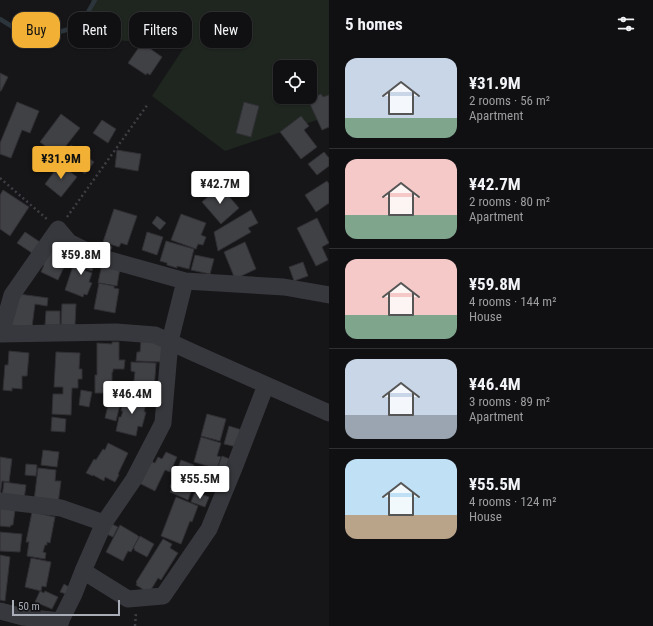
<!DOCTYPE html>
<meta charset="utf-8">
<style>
body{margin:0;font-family:"Roboto Condensed",sans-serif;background:#1e1e20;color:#f1f3f6;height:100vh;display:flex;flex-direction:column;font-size:15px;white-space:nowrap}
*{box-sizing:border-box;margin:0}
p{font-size:13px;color:#9c9d9f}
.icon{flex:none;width:22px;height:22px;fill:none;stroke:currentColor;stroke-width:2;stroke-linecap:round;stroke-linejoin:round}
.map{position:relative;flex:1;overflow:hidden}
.side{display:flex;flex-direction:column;background:#101012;width:324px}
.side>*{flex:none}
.top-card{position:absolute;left:12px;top:12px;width:257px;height:36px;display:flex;gap:8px}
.fabs{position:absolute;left:273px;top:60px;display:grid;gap:8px}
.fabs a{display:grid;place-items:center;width:44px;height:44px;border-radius:8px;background:#101012;box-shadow:0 1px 3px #0004,0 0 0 1px #303032;font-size:20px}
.scale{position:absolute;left:12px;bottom:10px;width:108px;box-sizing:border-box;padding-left:4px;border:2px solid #a8adb8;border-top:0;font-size:11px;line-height:14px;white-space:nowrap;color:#a8adb8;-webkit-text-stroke:3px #111113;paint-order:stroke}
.price{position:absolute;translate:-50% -34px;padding:0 9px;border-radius:4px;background:#fff;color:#222;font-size:13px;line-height:26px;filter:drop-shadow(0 1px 2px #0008)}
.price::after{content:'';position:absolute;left:50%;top:24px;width:12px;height:9px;margin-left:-6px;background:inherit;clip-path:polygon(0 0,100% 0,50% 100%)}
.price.selected{background:#f2b134;color:#111}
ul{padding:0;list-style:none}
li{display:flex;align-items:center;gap:12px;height:100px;padding:0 16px}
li+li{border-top:1px solid #303032}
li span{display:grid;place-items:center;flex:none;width:112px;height:80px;border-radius:12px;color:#555}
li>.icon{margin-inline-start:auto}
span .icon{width:48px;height:48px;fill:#fffc;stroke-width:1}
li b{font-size:17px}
h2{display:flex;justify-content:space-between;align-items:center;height:48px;padding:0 16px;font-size:17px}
.pill{padding:0 14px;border-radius:12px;background:#101012;box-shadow:0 1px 3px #0004,0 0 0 1px #303032;font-size:14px;line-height:36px}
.pill.selected{background:#f2b134;color:#111}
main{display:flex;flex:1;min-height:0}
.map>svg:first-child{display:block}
</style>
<main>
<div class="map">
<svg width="329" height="626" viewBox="0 0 329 626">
<rect width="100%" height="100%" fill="#161618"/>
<path fill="#1e261f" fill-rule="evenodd" d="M91,0h238v116l-104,35 -73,-55 33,-50 -93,-8zM280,67h30v30h-30z"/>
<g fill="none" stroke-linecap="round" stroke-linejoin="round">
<path stroke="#2c353c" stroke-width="4.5" d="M0,19l16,10 36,5 28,-8 15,-26"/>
</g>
<path fill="#404145" stroke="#303034" d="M142,43l20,14 -12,18 -3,-2 -1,2 -18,-12z
M0,73l8,4 -7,14h-1z
M321,94l2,3 6,-2v32l-7,3 -14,-30z
M17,102l22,9 -9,22 -8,-3 -11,28 -11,-4v-11z
M244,102l15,4 -8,31 -15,-4z
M61,114l19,14 -22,28 -18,-14z
M301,116l8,10 -5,4 13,17 -16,12 -21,-27z
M102,120l14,9 -8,14 -15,-10z
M71,145l23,17 -9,12 -23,-17z
M117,150l24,4 -3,17 -23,-4z
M324,152l5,6v8l-12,9 -9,-11z
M60,164l17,13 -16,20 -16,-13z
M327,181l2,3v19l-13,9 -11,-17z
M220,186l19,22 -18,16 -19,-22z
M3,190l26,17 -19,29 -10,-7v-34z
M114,209l23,7 -10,29 -6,-2 -2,4 -16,-5z
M251,210l7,13 -10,5 3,4 -33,19 -4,-19z
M181,214l25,9 -5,12 5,2 -3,8 -5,-1 -2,5 -25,-9z
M157,216l9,7 -6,7 -8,-7z
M317,218l12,25 -7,4 6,13 -12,6 -19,-38z
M25,232l15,10 -8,11 -15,-10z
M147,232l16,5 -6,18 -15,-5z
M55,240l17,10 -14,30 -17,-8 3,-7h-1z
M166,241l28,8 -5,20 -12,-3v2l-10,-3v-2l-7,-2z
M100,242l12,5 -3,7 -12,-4z
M245,242l11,27 -21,10 -11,-27z
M77,254l18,6 -3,11 -8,-3 -1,2 9,3 -3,9 3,1 -5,12 -3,-1 -1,3 -18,-7z
M195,255l19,4 -4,15 -19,-4z
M303,262l5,14 -14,5 -5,-14z
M102,264l18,4 -3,18 -19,-3z
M99,283l15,3v2l5,1 -4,24 -21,-4z
M19,294l29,4 -1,8 -12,-2 -3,23 -21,-1z
M62,304h14l-1,21h-14z
M46,311h14v14h-15z
M141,341l23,2 -3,19 -25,-1 1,-9h3z
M112,342h7v18h6l-1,9h-11v3h-1v21h-17v-18h2v-32l15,1z
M9,351l20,2 -2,23h-5v13l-10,-1v3l-9,-1 2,-25h3z
M56,352l24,1 -1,16h3v10h-4v9h-6l-1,27 -19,-1 1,-20h10v-7h-9z
M131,362l25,1 -2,27 -21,-1 2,-17 -4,-1z
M81,390l11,2 -3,15 -10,-2z
M125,394l22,5 -3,13h2l-4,15 -4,-1 -2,10 -20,-5 3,-14h2l2,-6h-2z
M110,397l11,3 -5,21 -11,-3z
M207,414l19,5 -6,22 -19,-5z
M52,417l14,2 -1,13 -14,-1z
M229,426l13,4 -5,17 -13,-3z
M201,437l20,6 -4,13 4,1 -4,12 -23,-7z
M108,443l20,10 -10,21 1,1 -4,7 -10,-5 -1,4 -11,-6v1l-7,-3 8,-14 2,1 7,-11 2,1z
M43,450l16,2 -2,15 -16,-2z
M166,452l11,5 -7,15 -5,-2 -10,21 -20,-10 13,-21 7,3 3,-6 4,2z
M222,456l10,4 -5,13 -10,-4z
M0,457l12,2 -3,23 -7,-1 -2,15z
M181,460l13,5 -1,2 6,3 -11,30 -18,-8 2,-4 -2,-1z
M26,464l11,1 -1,11 -11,-1z
M38,468l18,2 -1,11h6l-3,23 -24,-3z
M4,482l22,3 -2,15 -22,-3z
M195,492l14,5 -4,10 -14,-5z
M176,497l22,9 -6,16 -2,-1 -9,23 -20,-8z
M0,508l15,2 -2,15h-2l-1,2 -10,-1z
M32,512l23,5 -5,26 -3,-1v3h-2l-2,7 3,1 -1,6 -18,-3 2,-14h-3z
M108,522l10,5 -5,10 -11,-5z
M120,525l17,10 2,2 -8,15 -3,-1 -5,10 -17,-9z
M0,532l22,2 -2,18 -20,-1z
M140,536l14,8 -7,13 -13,-7 1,-1 -2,-1z
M163,539l9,5 -2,4 8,5 -17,27 -3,-2 -9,15 -13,-8 1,-2 -1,-1z
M0,555l10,2 -5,44 -5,-1z
M31,558l20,4 -5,25 -4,-1 -1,5 -16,-4z
M64,584l5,3 -3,7 -6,-2z
M40,591l4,2 1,-2 13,6 -6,12 -17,-7z"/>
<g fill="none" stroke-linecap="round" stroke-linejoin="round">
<path stroke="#3d3f44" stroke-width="2.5" stroke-dasharray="2 3" stroke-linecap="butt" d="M0,178l48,42
M67,217l81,-113
M135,626l1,-13"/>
<path stroke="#37383d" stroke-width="17" d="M0,334l116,-2 39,3 37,17 137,61
M1,334l11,-39 46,-66 11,13 30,15 86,24 99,6 45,8
M0,501l61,7 43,15
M83,571l45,28 35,-3 46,-67 25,-61 32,-83
M0,611l23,6 38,4
M58,626l16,-32 9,-23 21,-48 30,-44 29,-56 7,-82 15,-60"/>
</g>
</svg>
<div class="fabs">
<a><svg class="icon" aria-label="locate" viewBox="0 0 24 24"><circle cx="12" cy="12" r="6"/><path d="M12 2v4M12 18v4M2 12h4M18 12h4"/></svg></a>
</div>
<div class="scale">50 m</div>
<b class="price selected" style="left:61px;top:180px">¥31.9M</b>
<b class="price" style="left:220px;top:205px">¥42.7M</b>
<b class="price" style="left:81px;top:276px">¥59.8M</b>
<b class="price" style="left:132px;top:415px">¥46.4M</b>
<b class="price" style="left:200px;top:500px">¥55.5M</b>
<div class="top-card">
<a class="pill selected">Buy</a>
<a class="pill">Rent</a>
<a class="pill">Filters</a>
<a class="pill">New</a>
</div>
</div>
<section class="side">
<h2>5 homes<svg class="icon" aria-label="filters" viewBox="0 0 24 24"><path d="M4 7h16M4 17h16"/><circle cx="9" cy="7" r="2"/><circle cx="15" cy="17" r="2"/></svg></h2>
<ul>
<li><span style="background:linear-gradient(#c9d6e8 75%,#7fa58c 0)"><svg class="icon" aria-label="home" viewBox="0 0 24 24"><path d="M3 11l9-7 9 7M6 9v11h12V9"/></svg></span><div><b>¥31.9M</b><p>2 rooms · 56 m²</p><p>Apartment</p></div></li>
<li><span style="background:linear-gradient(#f6c9c9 70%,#7fa58c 0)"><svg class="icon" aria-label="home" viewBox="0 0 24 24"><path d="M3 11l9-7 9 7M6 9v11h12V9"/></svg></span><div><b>¥42.7M</b><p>2 rooms · 80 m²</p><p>Apartment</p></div></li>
<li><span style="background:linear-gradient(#f6c9c9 70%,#7fa58c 0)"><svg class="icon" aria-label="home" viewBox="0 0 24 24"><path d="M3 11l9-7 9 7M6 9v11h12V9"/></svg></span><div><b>¥59.8M</b><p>4 rooms · 144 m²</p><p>House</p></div></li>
<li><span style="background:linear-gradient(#c9d6e8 70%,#9aa5b1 0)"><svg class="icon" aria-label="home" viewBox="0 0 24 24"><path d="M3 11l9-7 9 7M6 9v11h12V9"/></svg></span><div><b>¥46.4M</b><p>3 rooms · 89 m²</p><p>Apartment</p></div></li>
<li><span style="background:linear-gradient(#bfe0f5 70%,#b9a48a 0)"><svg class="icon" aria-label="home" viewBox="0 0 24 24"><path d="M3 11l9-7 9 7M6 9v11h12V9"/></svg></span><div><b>¥55.5M</b><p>4 rooms · 124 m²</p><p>House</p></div></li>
</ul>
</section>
</main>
